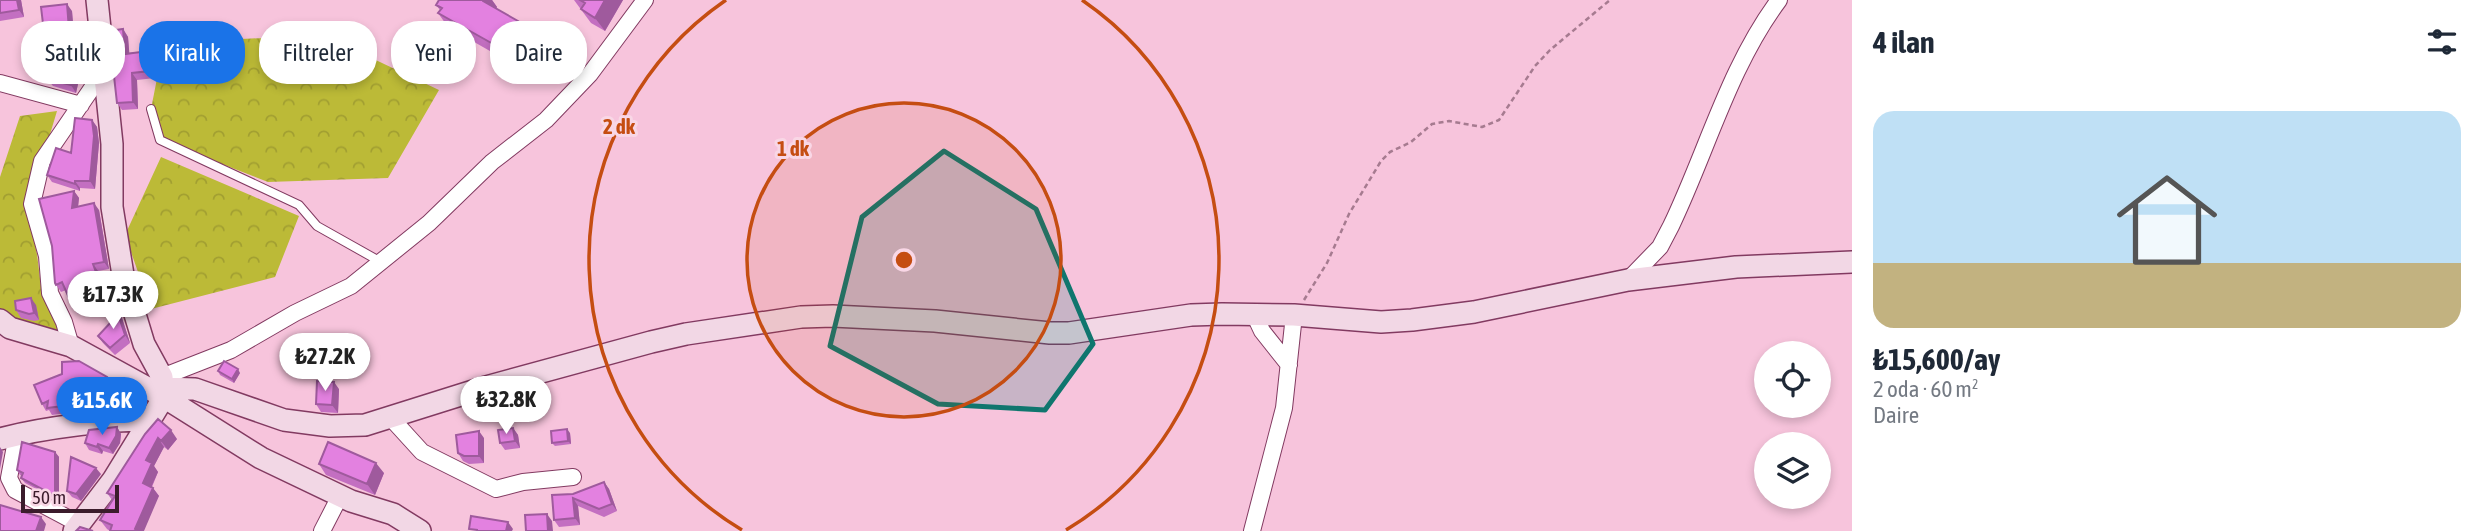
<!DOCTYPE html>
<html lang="tr">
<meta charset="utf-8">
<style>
body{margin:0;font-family:"Asap Condensed",sans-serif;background:#f6f6f7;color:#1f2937;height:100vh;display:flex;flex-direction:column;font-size:26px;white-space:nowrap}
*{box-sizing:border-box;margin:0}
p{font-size:23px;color:#747a83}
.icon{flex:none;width:38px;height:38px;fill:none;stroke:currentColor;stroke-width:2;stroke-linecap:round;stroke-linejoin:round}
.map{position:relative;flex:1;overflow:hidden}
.details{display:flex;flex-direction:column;background:#fff;width:630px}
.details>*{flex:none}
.hud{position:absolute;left:21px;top:21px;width:665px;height:63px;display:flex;gap:14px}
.fabs{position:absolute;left:1754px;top:341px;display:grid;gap:14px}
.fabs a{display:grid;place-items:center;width:77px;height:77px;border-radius:50%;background:#fff;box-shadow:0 4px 10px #0003;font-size:35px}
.scale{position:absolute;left:21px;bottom:18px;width:98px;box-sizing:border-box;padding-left:7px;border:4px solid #3b1c2c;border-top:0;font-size:19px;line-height:24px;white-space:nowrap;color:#3b1c2c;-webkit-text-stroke:5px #f9d7e6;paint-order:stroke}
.price{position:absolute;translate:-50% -60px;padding:0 16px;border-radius:24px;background:#fff;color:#222;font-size:23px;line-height:46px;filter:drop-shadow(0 2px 4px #0008)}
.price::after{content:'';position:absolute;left:50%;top:42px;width:21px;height:16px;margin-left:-10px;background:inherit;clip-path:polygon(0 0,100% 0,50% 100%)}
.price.selected{background:#1a73e8;color:#fff}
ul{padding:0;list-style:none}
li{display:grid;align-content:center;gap:14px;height:371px;padding:0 21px}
li span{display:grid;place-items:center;height:217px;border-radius:21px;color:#555}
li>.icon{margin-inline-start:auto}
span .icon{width:126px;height:126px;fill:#fffc;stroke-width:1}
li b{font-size:30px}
h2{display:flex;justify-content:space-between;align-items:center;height:84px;padding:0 21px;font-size:30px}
.tag{padding:0 24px;border-radius:28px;background:#fff;box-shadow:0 4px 10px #0003;font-size:24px;line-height:63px}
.tag.selected{background:#1a73e8;color:#fff}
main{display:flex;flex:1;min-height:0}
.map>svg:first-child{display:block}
</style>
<main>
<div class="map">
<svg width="1852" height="531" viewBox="0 0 1852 531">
<defs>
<pattern id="forest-crowns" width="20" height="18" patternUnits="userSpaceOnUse" patternTransform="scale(1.75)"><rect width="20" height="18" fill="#bcba37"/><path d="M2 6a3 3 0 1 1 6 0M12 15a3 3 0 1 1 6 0" fill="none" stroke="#a29f31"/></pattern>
</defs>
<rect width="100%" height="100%" fill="#f7c4dc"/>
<path fill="url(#forest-crowns)" d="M323,35l116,55 -51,88 -120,4 -108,-42 -9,-31 13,-66z
M57,111l-15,50 -16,43 11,50 5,41 27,44 -69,-18v-144l20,-61z
M161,157l138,59 -24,61 -124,32 -26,-74z"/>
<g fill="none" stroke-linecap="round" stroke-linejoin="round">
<g stroke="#823a61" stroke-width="10">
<path id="lane" d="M151,109l9,31 139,65 18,21 64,36"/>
</g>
<g stroke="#823a61" stroke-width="18">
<path id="street" d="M0,83l81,22
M1628,280l32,-33 11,-21c36,-75 58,-159 108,-226
M1254,314l8,17 27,34
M71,346l-7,-24 -14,-29 -3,-37 -15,-52 10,-43 61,-89
M162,377l69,-27 64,-37 56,-27 78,-63 63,-61 54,-42 44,-46 55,-74
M391,418l31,34 74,37 27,-7 50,-5
M17,435l-8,43 6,12 64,34
M322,531l18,-35
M1252,531l32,-123 10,-93"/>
</g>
<g stroke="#823a61" stroke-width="24">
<path id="secondary" d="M0,320l10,8 61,18 93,51 97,61 90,43 42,13 27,17
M163,388l32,1 89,31 46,6 35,-1 121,-38 165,-45 35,-8 115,-17 32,-1 102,5 115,12h19l122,-18 31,-1 72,1 87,7 31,-2 62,-8 154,-32 108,-13 116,-5
M0,439c50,-13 98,-17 150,-20
M74,531l39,-51 51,-83 -2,-20 -18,-33 -21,-69 -11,-68v-63l-15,-144"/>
</g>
<path stroke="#a67b90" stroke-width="2.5" stroke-dasharray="5 3.5" stroke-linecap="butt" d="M1304,300l23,-37 22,-49 32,-53 9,-9 21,-10 21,-18 17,-3 33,6 17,-7 36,-54 15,-16 60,-50"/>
<use href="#lane" stroke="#fff" stroke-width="8"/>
<use href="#street" stroke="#fff" stroke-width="16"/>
<use href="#secondary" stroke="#f2d7e5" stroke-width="21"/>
</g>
<path fill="#c36fc1" d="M0,0h21l3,17 -24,4z
M439,0h53l5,7 -1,1 22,13 10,14 -17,28 -63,-36 -10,-14 2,-3 -4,-5z
M574,0h49l-18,31 -14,-8z
M72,11l2,25 -25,3 -5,-7z
M123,29l5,8 1,16 19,-2 5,8 2,19 -18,2 1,29 -16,1 -5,-7z
M75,67l5,8 -4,18 -23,-7 -6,-7z
M92,120l5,7 2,16 -4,46 -15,-1v3l-28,-9 -5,-7 24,-22z
M74,191l5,7 -1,9 21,3 10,59 -11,2 10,27 -30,16 -5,-7 -7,-17 -5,2 -6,-9z
M36,305l3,15 -5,1 -13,-3 -5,-8z
M117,311l5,7 8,25 -15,12 -12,-12 -5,-7 14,-15z
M218,371l22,2 -6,10 -14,-8z
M107,377l5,6 -1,2h12l5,7 1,15 -27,2 -5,-7v-14l-25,1 3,23 -23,3 -3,-5 -3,1 -4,-7 -8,-19z
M339,389l-1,24 -17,-1 -5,-8z
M117,427l4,7 -1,9 -7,11 -10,-3 -1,3 -13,-4 -4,-7z
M513,428l5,7 2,13 -15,2 -5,-7z
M570,433l1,11 -16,2 -3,-3z
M145,434l32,5 -9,11 -4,-3 -10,19 4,6 -6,15 7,9 -49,35 -3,-2 -7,-9 12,-20 -5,-7z
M484,438v25l-15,1 -6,-3 -5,-8z
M55,452l4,5v44l-34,-18 -4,-5 1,-2 -2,-1 -3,-5z
M319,464l65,9 -9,22 -49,-20z
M101,474l-20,27 -9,-4 -5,-6z
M604,482l5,7 8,22 -13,6 -26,-11 2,19 -21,2 -5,-7 19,-26z"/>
<path fill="#9f5a9d" d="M17,0h4l3,17 -5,-7z
M483,0h9l5,7 -4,8z
M605,0h18l-18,31 -10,-13z
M67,4l5,7 2,25 -5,-7z
M518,21l10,14 -17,28 -9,-14z
M123,29l5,8 2,24 -5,-7z
M148,51l5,8 2,19 -5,-7z
M75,67l5,8 -4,18 -5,-8z
M132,73l5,7 1,29 -5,-7z
M92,120l5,7 2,16 -4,46 -5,-8z
M75,181l5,7v3l-5,-7z
M74,191l5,7 -2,17 -5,-7z
M94,203l5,7 10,59 -5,-7z
M93,264l5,7 10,27 -5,-7z
M31,298l5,7 3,15 -5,-7z
M117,311l5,7 8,25 -5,-8z
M238,369l2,4 -6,10 -2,-4z
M107,377l5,6 -4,9 -4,-7z
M67,382l5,7 3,23 -4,-7z
M334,382l5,7 -1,24 -6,-8z
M123,385l5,7 1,15 -5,-7z
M117,427l4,7 -1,9 -7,11 -4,-6z
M513,428l5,7 2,13 -5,-7z
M567,429l3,4 1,11 -3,-3z
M171,430l6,9 -9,11 -7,-9z
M479,431l5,7v25l-5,-7z
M158,438l6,9 -10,19 4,6 -9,20 -6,-9 3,-23z
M98,444l5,7 -1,3 -5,-7z
M0,447l3,5 -3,17z
M55,452l4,5v44l-4,-5z
M376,463l8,10 -9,22 -8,-11z
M96,468l5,6 -20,27 -5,-7z
M604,482l5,7 8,22 -5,-7z
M153,488l6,8 -15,35h-8l-1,-2z
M573,498l5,8 2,19 -5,-7z
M547,514l5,7 1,10h-5z
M41,517l5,7 -2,7h-8z
M508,522l5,7 -1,2h-6z"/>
<path fill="#e381e0" stroke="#9f5a9d" stroke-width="2" d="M0,0h17l2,10 -19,3z
M439,0h44v1l35,20 -16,28 -64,-36 4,-5 -6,-3z
M580,0h25l-10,18 -14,-9 4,-6z
M67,4l2,25 -25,3 -3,-25z
M123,29l2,25 23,-3 2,20 -18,2 1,29 -16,1 -8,-72z
M52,61l23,6 -4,18 -24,-6z
M75,118l17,2 2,16 -4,45h-15v3l-28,-9 9,-27 15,5z
M74,191l-2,17 22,-5 10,59 -11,2 10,27 -30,16 -11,-25 -6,3 -1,-2 -3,-37 -13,-47z
M31,298l3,15 -5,1 -13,-4 -1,-9z
M117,311l8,24 -15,13 -12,-12 14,-15 -2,-8z
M79,361l28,16 -3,8h19l1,15 -27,2v-21l-30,1 4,23 -24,3 1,-7 -6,3 -8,-19 28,-11v-12z
M224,361l14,8 -6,10 -14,-8z
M317,381l17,1 -2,23 -16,-1z
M158,419l13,11 -10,11 -3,-3 -12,22 6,3 -9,20 10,5 -18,41 3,2h-28l2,-6 -12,-5 15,-24 -8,-3 2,-3 36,-56z
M117,427l-1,9 -7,12 -11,-4 -1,3 -12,-4 4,-13z
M513,428l2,13 -15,2 -2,-13z
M567,429l1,12 -16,2 -1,-12z
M479,431v25h-15l-6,-3 -2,-18z
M22,442l33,10v44l-34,-18 2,-5 -6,-3z
M328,442l48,21 -9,21 -48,-20z
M71,457l25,11 -20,26 -9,-3z
M604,482l8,22 -13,5 -26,-11 2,20 -21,2 -2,-25 21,-1z
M0,505l41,12 -5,14h-36z
M547,514l1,17h-22l-1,-16z
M471,516l37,6 -2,9h-29v-1l-8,-1z
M80,527l13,4h-17z"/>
<path fill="#0f766e" fill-opacity="0.2" stroke="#0f766e" stroke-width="5" stroke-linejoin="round" d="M944,151l92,58 57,135 -48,66 -107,-6 -108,-58 32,-129z"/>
<circle cx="904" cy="260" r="157" fill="#c54d12" fill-opacity=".12"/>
<g fill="none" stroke="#c54d12" stroke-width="3.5">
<circle cx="904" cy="260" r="157"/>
<path d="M742 530A315 315 0 0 1 726 0M1082 0A315 315 0 0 1 1066 530"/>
</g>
<circle cx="904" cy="260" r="10" fill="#c54d12" stroke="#f9d7e6" stroke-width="3.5"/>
<g font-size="21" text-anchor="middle" font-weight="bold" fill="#c54d12" stroke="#f9d7e6" stroke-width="6" stroke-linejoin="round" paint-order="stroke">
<text x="619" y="134">2 dk</text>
<text x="793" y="156">1 dk</text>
</g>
</svg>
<div class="fabs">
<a><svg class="icon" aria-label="locate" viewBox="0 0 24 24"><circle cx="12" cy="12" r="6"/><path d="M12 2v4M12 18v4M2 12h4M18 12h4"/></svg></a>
<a><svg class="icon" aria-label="layers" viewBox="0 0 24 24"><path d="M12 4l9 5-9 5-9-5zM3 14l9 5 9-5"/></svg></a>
</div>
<div class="scale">50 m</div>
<b class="price" style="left:113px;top:331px">₺17.3K</b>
<b class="price" style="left:325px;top:393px">₺27.2K</b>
<b class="price" style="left:506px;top:436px">₺32.8K</b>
<b class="price selected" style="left:102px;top:437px">₺15.6K</b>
<div class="hud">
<a class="tag">Satılık</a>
<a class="tag selected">Kiralık</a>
<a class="tag">Filtreler</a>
<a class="tag">Yeni</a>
<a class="tag">Daire</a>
</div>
</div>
<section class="details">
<h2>4 ilan<svg class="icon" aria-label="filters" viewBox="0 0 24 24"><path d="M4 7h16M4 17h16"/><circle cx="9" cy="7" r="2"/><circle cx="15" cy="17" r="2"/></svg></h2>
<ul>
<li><span style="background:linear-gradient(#bfe0f5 70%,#c2b280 0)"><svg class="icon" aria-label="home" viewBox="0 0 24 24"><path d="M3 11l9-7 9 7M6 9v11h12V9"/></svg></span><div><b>₺15,600/ay</b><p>2 oda · 60 m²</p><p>Daire</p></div></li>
</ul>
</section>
</main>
